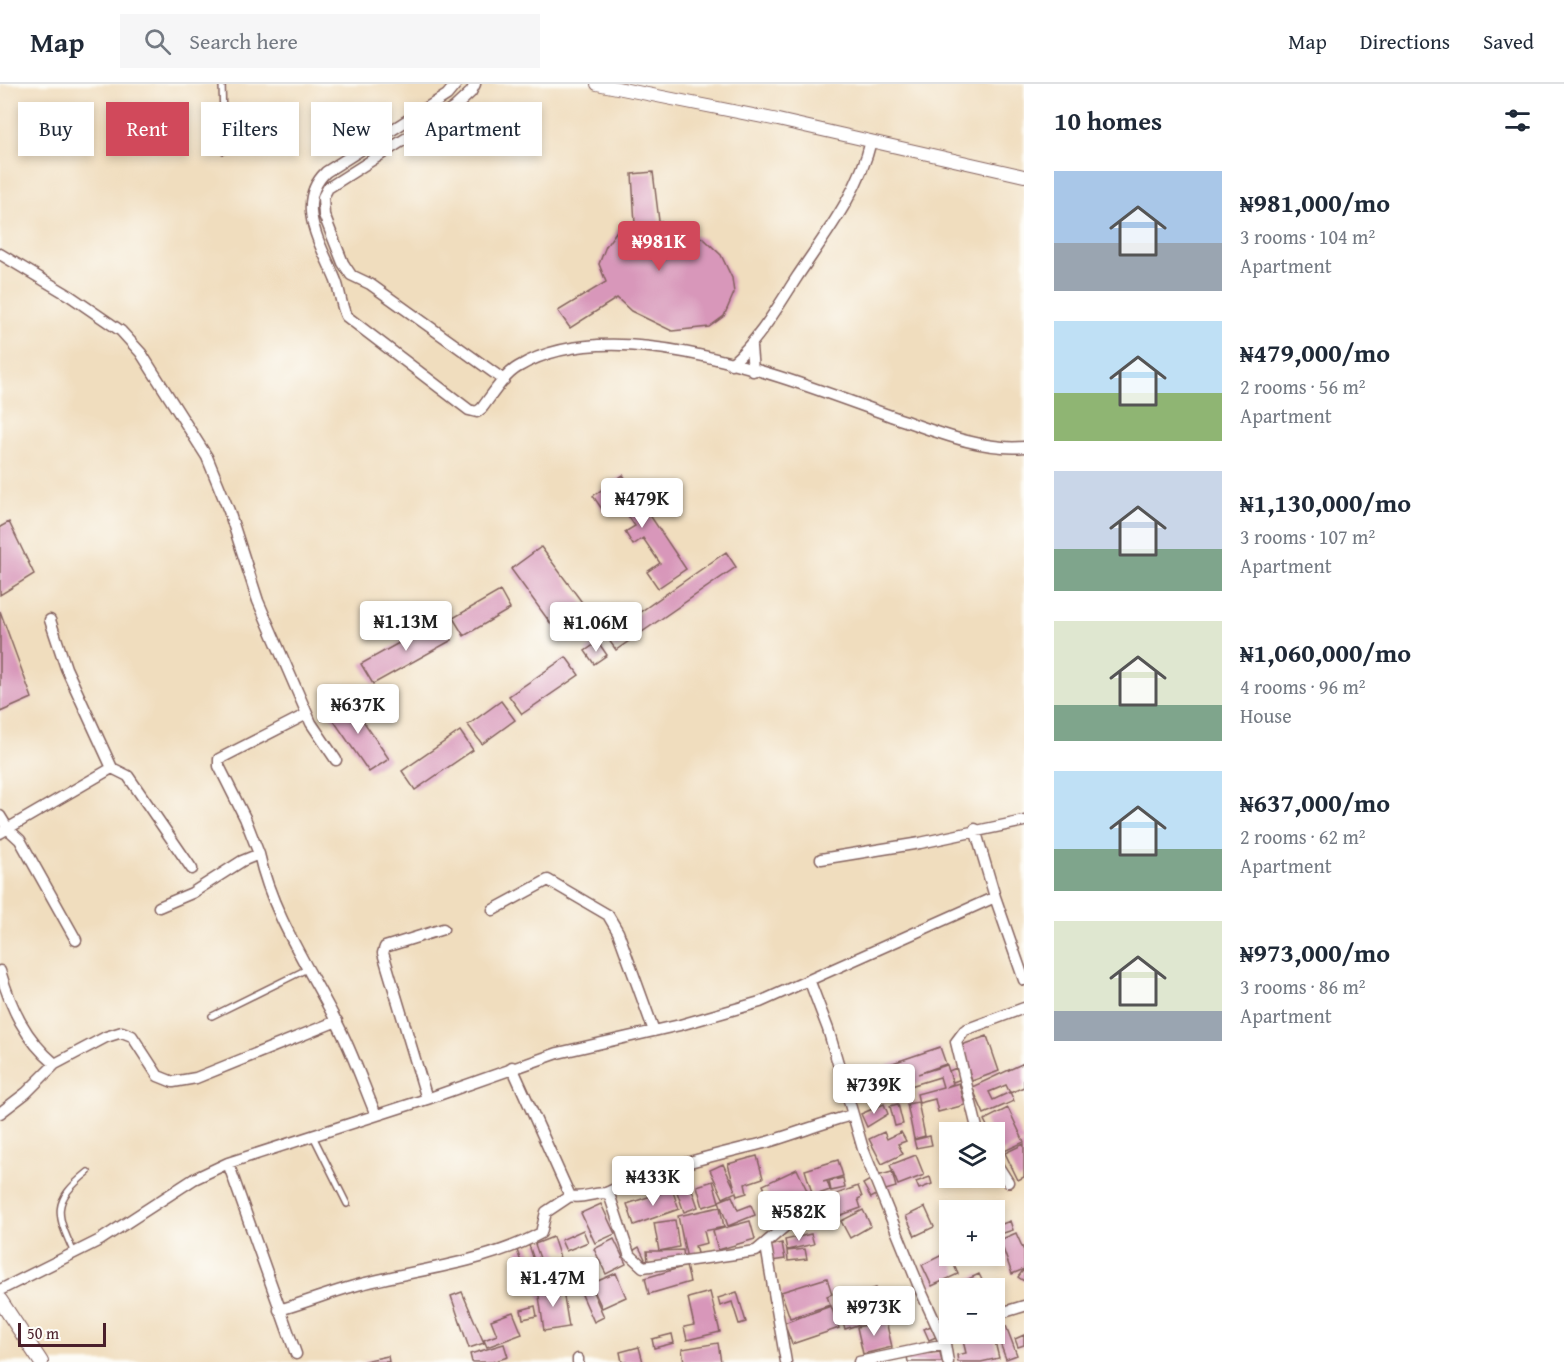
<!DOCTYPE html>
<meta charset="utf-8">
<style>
body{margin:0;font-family:"Gentium Book Plus",serif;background:#f6f6f7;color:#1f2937;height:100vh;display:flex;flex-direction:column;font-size:22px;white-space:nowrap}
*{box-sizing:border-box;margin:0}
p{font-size:20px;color:#747a83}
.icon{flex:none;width:33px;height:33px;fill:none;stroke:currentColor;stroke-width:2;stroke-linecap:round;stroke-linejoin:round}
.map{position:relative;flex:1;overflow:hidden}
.details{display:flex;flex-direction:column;background:#fff;width:540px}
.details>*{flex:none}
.guide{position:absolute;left:18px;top:18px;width:570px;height:54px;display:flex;gap:12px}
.tools{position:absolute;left:939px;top:1038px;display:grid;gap:12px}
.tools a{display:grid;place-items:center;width:66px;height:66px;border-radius:0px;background:#fff;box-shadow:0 3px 9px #0003;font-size:30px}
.scale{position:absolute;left:18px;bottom:15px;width:88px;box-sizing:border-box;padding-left:6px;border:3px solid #4a1f2b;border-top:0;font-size:16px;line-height:21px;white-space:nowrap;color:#4a1f2b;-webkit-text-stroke:4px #fdfcf7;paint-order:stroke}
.price{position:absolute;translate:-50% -51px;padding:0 14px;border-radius:6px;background:#fff;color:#222;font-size:20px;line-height:39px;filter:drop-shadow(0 2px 3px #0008)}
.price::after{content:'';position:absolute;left:50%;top:36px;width:18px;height:14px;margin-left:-9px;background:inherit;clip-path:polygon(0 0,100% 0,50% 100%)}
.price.on{background:#d1495b;color:#fff}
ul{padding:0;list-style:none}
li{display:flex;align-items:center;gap:18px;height:150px;padding:0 30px}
li span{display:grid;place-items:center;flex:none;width:168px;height:120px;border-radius:0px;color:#555}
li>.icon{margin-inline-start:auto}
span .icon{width:72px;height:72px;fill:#fffc;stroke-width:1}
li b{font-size:26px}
h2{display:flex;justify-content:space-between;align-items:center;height:72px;padding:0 30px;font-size:26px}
.tag{padding:0 21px;border-radius:0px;background:#fff;box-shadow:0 3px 9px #0003;font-size:21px;line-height:54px}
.tag.on{background:#d1495b;color:#fff}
header{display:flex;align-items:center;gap:36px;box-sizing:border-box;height:84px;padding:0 30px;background:#fff;border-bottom:2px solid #e0e1e3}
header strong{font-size:28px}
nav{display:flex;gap:33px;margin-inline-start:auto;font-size:21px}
.search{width:420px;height:54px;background:#f6f6f7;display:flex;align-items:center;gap:15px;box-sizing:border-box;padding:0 21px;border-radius:0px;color:#747a83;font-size:22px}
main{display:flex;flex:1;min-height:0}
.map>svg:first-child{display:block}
</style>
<header>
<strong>Map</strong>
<div class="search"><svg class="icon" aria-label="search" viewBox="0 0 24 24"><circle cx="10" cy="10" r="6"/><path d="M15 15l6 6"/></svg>Search here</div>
<nav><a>Map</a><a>Directions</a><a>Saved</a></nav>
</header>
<main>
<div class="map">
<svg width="1024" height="1278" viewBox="0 0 1024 1278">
<rect width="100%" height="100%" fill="#fdfcf7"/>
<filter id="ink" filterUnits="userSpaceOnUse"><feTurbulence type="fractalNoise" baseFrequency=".0167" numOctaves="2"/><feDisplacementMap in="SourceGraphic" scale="12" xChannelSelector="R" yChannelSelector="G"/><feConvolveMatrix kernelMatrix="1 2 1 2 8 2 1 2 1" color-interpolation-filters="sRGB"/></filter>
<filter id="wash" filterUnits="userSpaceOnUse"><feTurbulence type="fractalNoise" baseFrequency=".008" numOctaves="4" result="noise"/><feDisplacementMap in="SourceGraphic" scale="24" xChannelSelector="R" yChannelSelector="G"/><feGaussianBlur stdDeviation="1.35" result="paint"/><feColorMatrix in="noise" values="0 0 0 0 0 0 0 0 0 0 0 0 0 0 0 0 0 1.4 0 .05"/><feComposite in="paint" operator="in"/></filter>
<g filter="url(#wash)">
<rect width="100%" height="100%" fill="#f0ddbe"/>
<g id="blocks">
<path fill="#d897ba" d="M653,88l6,49 45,18 17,16 11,23 2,15 -10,23 -15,11 -37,4 -41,-20 -14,-13 -47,30 -12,-17 48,-29 -7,-18 7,-18 13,-18 16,-4 -3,-50z
M623,391l63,94 -28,19 -11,-16 13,-9 -17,-25 -10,7 -8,-13 10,-6 -16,-24 -15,10 -11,-16z
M9,438l25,52 -34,21v-68z
M541,463l49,66 -31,22 -48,-66z
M726,468l10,15 -120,83 -10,-14z
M500,507l10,18 -46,27 -11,-18z
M0,527l32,87 -32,14z
M440,536l12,20 -79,44 -12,-20z
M598,558l9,13 -13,9 -9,-13z
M566,573l13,18 -57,39 -13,-18z
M347,613l42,62 -20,13 -42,-61z
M501,617l14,19 -33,24 -14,-19z
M460,647l13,19 -58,40 -13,-19z
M987,952l12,35 -27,10 -13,-35z
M940,963l6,17 -28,10 29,-9 6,19 -7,3 13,-4 6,22 -27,7 -3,-13 -16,4 -2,-9 26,-7 -3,-10 -33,10 -3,-9 -12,4 -5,-17z
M1024,979v24l-14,6 -4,-8 -17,7 4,8 17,-8 4,9 -30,13 -12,-27z
M956,984l5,11 -8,3 -4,-11z
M918,1018l7,34 -11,3 -7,-35z
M884,1020l4,10 -21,13 -6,-13z
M898,1020l5,20 -8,2 -5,-20z
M1008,1024l16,34 -24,11 -6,-11v-10h-4l-6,-12z
M884,1048l3,7 14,-7 5,9 -8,3 5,10 -21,10 -13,-25z
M930,1052l2,9 -16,3 -2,-8z
M1024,1060v33l-6,3 -13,-27z
M916,1071l8,20 -26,10 -8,-20z
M757,1072l6,22 -18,6 2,9 -10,3 -9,-32z
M838,1076l5,16 -20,6 4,-1 3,9 -17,6 -8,-26z
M723,1080l13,28 -13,6 -13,-28z
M797,1085l13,28 -35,15 -12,-27z
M892,1088l4,15 -14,4 -5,-15z
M930,1093l2,7 -13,5 -3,-7z
M843,1094l2,10 -14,3 -2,-10z
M870,1096l8,14 -7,4 -8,-14z
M713,1097l6,21 -16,5 -6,-21z
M690,1100l8,23 -14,5 -8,-23z
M858,1102l4,11 -4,2 3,9 -28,10 -7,-20z
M672,1105l7,20 -45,16 -7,-21z
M732,1112l6,14 13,-5 4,10 -27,11 -9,-25z
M823,1115l10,19 -21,10 -9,-19z
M601,1120l14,30 -20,9 -14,-30z
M720,1123l4,20 -20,4 3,12 -12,3 3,11 -11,2 -9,-43z
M925,1123l9,20 -19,9 -9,-20z
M863,1126l8,16 -21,12 -9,-17z
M675,1136l4,27 -20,4 24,-1 1,10 -36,2 -1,-11h12l-5,-28z
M750,1137l5,18 -37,11 -5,-19z
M1010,1137l3,9 -19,6v-9z
M583,1146l5,12 -22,9 -5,-11z
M1016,1149l8,18v30l-6,-4 6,-8 -12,5 -12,-34z
M811,1150l3,10 -27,6 -2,-10z
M553,1153l13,39 -36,13 -13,-39 12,-5 9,27 6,-2 -9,-26z
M614,1155l12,25 -20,10 -12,-25z
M782,1159l3,16 -14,2 -3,-15z
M639,1163l6,12 -5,3 -6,-12z
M805,1165l2,10 -19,2 -1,-10z
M948,1168l10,22 -26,12 -10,-21z
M686,1182l4,16 -41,12 -4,-16z
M616,1189l10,24 -24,11 -11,-24z
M979,1190l7,14h-15l-5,-8z
M827,1194l5,16 -5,2 3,9 -40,13 -9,-26z
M562,1201l7,42 -25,4 -6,-42z
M590,1201l14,32 -10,5 -14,-32z
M876,1204l9,28 -40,13 -9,-28z
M462,1208l22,51 -15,5 -18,-52z
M710,1208l10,40 -33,8 -3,-13 10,-2 -6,-27z
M737,1208l9,30 -7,2 -7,-22 -12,4 -2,-8z
M535,1222l2,10 -14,3 -2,-9z
M831,1222l8,22 -47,16 -8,-21z
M513,1228l9,22 -35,13 -3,-7 13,-5 -6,-15z
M886,1237l6,26 -29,7 -6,-27z
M931,1242l5,11 -7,3 -5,-11z
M1006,1242l11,29 -11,4 -11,-29z
M672,1250l2,9 -20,5 -2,-9z
M993,1250l6,24 -18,4h-23l-1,-7 9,-2 -3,-12z
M1024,1251v10l-6,2 -3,-8z
M718,1259l3,19h-37l-2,-13z
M504,1260l4,13 -16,5h-20l-2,-8z
M639,1263l4,15h-21l-2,-10z
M940,1268l2,10h-34l-1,-6z
M388,1272l1,6h-25v-1z"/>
</g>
</g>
<g filter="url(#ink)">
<use href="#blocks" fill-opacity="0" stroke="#84625e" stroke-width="1.5"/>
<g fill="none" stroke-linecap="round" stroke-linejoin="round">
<g stroke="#84625e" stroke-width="8">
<path id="service" d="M222,0l2,67
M212,932l95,-47
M313,1052l34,68
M74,1169c-18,-40 -23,-51 14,-81"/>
</g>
<g stroke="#84625e" stroke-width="13">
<path id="minor" d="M456,0l-9,11 -121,77c-33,32 -4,74 10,109 4,11 5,24 10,35l123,94 8,2 5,-4c10,-13 22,-33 36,-41 99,-59 274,14 373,49 41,14 89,35 133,31
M475,0l-4,8 -17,16 -126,80 -5,9 1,18 19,48 8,12 19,9 134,96
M0,170l70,42 51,35 20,22 66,104 22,54 29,90 53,122 25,37
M751,263l2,24
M731,280c28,-24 46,-56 66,-87 28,-42 62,-85 74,-136
M50,536l16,48 46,100 16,8 64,93
M0,732l8,13 12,11 56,100
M975,745l20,68 29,83
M0,749l112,-65
M259,770l-14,-36 -26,-52v-7l88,-45
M821,775l99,-16 104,-22
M159,823l33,-14 50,-32 17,-7c13,60 50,114 77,167 16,30 27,63 40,94
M493,826l55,-30 60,35 10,17 36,99
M0,887c11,37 25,68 55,93
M810,898l18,47 35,120 57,140 25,55 3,18
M427,1015l-44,-146 2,-6 58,-18
M0,1029l26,-20 29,-29 51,-27 16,-5 10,4 26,40 15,6 23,-4 141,-57
M978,1048l-22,-90 9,-12 59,-22
M994,1076l14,22
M228,1079l68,191
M606,1109c49,-24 101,-36 154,-49 31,-8 61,-21 92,-29
M570,1112c14,4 26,-6 39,-2l20,60 14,13 113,-16 33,-28
M766,1162l20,116
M0,1206l100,-50 94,-61 34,-16 199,-64 131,-46 122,-28 80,-23 235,-105
M279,1226c25,-7 50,-17 75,-24 62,-17 130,-22 187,-53l5,-21 24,-16 -58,-129
M994,1231l30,-9
M578,1275v3
M859,1278l86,-18"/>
</g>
<g stroke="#84625e" stroke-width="14">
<path id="tertiary" d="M597,0l181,36 246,56"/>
</g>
<g stroke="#84625e" stroke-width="16">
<path id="secondary" d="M0,1216l41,62"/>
</g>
<use href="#service" stroke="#fff" stroke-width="5"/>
<use href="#minor" stroke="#fff" stroke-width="10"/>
<use href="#tertiary" stroke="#fff" stroke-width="12"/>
<use href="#secondary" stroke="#fff" stroke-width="14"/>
</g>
</g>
</svg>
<div class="tools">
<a><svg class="icon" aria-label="layers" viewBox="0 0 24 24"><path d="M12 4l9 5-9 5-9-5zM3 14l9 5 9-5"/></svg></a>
<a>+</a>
<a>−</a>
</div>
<div class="scale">50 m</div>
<b class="price on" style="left:659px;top:188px">₦981K</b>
<b class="price" style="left:642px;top:445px">₦479K</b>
<b class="price" style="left:406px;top:568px">₦1.13M</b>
<b class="price" style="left:596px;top:569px">₦1.06M</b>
<b class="price" style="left:358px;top:651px">₦637K</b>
<b class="price" style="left:874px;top:1031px">₦739K</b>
<b class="price" style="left:653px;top:1123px">₦433K</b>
<b class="price" style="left:799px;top:1158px">₦582K</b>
<b class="price" style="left:553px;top:1224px">₦1.47M</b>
<b class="price" style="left:874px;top:1253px">₦973K</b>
<div class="guide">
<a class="tag">Buy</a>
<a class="tag on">Rent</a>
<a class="tag">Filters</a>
<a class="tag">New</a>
<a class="tag">Apartment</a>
</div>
</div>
<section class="details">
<h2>10 homes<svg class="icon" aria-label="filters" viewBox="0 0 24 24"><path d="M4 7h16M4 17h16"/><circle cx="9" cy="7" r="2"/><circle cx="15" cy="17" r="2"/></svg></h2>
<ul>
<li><span style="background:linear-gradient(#a9c7e8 60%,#9aa5b1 0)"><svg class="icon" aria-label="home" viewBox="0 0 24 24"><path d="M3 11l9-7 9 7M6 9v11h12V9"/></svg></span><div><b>₦981,000/mo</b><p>3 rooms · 104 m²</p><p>Apartment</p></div></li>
<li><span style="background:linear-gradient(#bfe0f5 60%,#8fb573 0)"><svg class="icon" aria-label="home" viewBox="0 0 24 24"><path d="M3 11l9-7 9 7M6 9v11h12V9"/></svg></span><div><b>₦479,000/mo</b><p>2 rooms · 56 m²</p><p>Apartment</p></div></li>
<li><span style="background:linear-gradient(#c9d6e8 65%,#7fa58c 0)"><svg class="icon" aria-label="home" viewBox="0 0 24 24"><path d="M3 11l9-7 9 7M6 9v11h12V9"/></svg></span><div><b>₦1,130,000/mo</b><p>3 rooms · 107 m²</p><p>Apartment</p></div></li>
<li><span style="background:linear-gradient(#dfe7d0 70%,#7fa58c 0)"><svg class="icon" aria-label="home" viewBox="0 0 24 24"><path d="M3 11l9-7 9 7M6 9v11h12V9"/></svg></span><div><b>₦1,060,000/mo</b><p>4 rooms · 96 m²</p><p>House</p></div></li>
<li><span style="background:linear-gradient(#bfe0f5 65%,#7fa58c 0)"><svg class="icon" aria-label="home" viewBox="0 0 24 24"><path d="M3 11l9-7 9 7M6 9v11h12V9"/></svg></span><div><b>₦637,000/mo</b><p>2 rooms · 62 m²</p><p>Apartment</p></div></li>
<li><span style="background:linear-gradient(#dfe7d0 75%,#9aa5b1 0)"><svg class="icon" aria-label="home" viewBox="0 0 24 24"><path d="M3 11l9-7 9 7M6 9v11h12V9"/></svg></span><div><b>₦973,000/mo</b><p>3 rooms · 86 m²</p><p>Apartment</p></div></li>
</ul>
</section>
</main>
